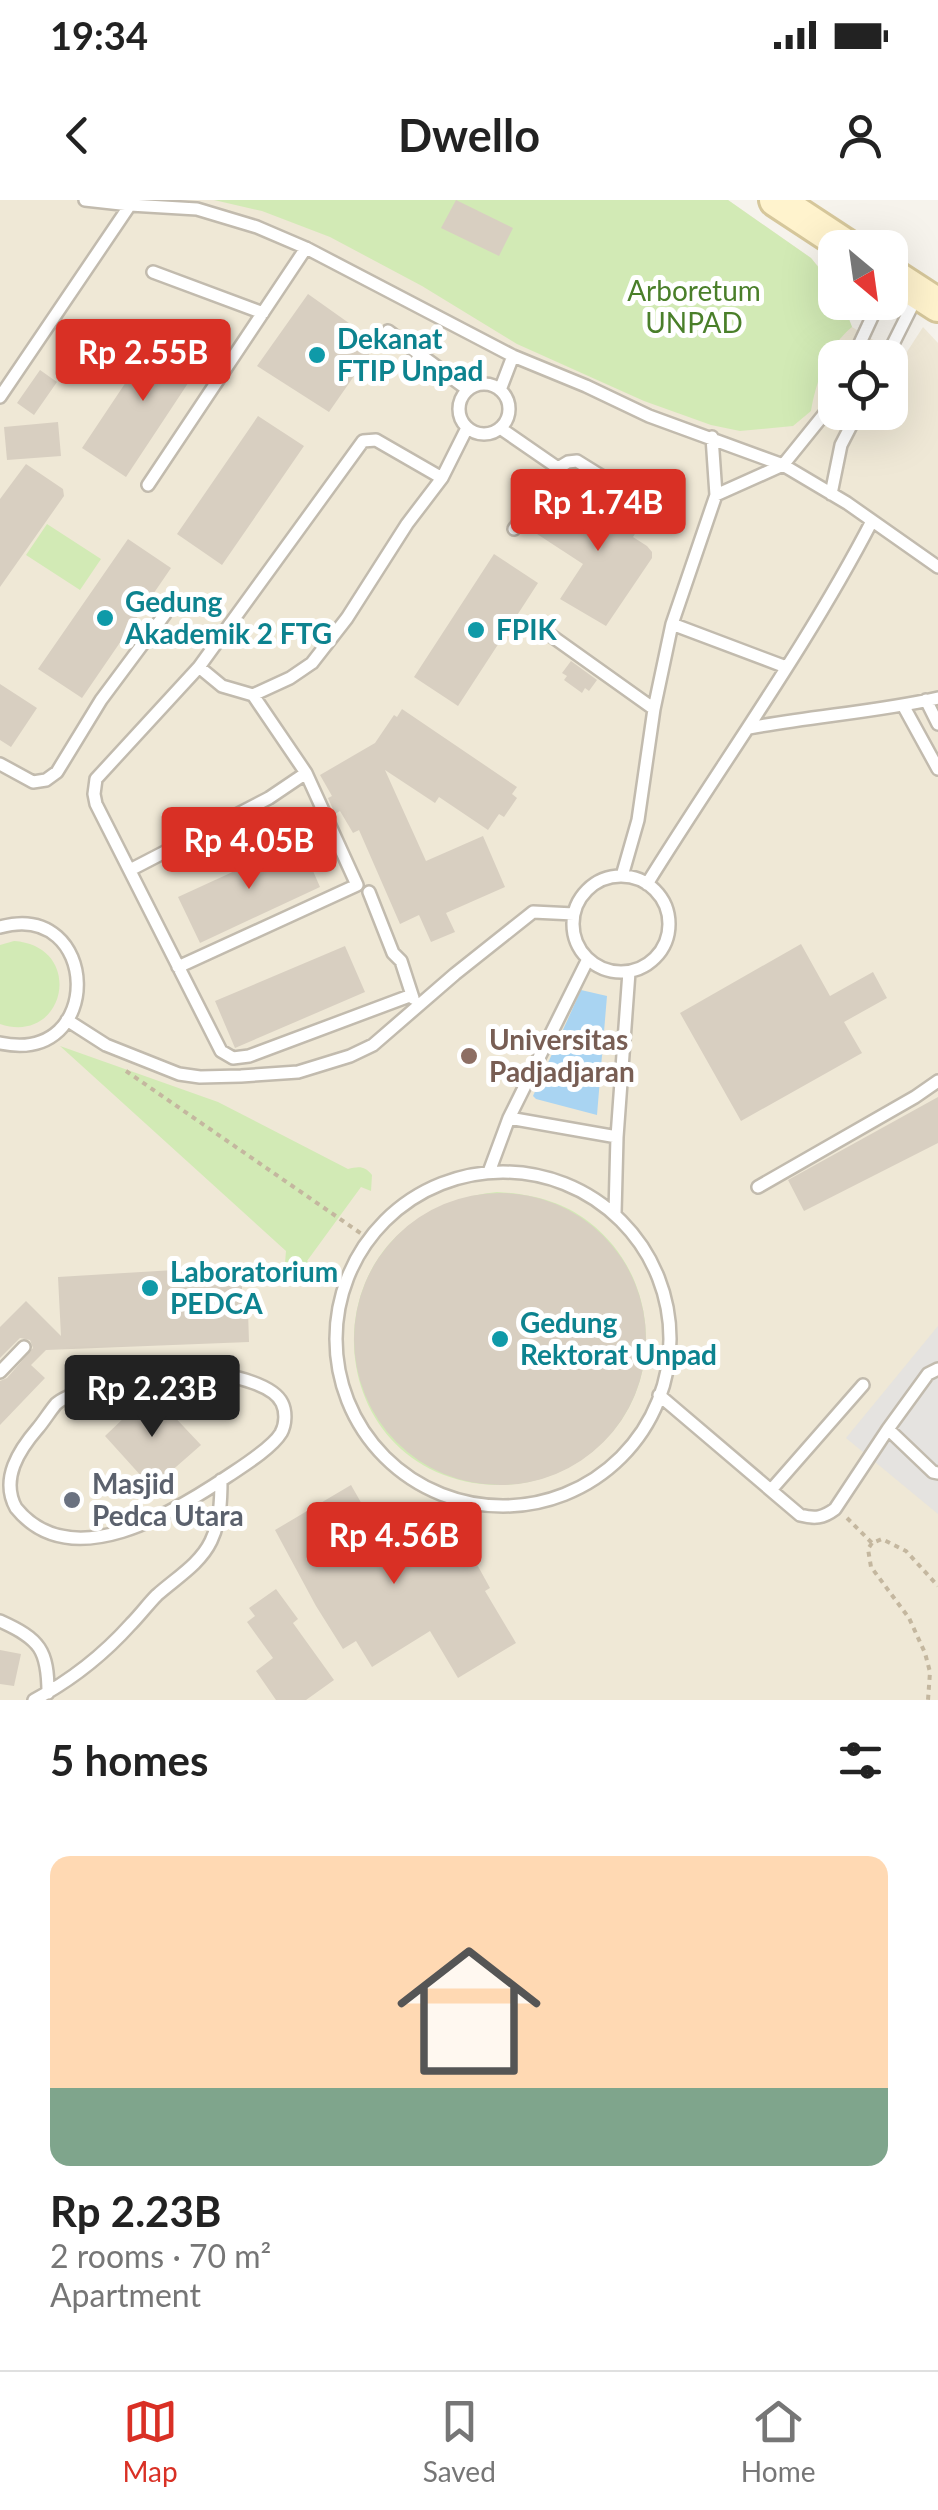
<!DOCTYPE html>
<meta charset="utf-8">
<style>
body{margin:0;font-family:Lato,sans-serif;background:#f6f6f6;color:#222;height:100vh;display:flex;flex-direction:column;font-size:38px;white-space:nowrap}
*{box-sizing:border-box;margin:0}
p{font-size:32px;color:#767676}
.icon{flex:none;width:55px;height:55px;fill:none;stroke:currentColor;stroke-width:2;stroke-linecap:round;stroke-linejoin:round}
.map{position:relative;height:1500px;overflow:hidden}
.drawer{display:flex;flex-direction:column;background:#fff;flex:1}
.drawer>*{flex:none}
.needle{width:65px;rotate:151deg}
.controls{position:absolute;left:818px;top:30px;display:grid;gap:20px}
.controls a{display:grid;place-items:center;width:90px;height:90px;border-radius:20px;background:#fff;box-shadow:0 10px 40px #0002;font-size:50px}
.price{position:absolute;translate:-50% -85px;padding:0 22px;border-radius:10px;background:#d93025;color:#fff;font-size:32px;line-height:65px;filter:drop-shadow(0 2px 5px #0008)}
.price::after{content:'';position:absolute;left:50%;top:60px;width:30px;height:22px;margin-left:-15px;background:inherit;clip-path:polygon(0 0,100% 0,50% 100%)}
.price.active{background:#222;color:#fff}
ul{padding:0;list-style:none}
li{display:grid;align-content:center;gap:20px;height:530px;padding:0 50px}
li+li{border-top:2px solid #e0e0e0}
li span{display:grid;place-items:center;height:310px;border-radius:20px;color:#555}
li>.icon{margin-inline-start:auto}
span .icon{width:180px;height:180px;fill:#fffc;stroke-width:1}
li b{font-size:42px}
h2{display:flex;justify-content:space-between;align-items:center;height:120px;padding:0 50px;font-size:42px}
.status{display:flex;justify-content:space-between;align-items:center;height:70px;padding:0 50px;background:#fff;direction:ltr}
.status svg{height:28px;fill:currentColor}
header{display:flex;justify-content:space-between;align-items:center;height:130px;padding:0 50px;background:#fff;font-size:45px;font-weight:700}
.menu{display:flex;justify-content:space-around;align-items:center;height:140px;border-top:2px solid #e0e0e0;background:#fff;font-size:28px;color:#767676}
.menu a{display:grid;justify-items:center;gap:5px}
.menu .active{color:#d93025}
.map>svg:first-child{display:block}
</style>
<div class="status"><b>19:34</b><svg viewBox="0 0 49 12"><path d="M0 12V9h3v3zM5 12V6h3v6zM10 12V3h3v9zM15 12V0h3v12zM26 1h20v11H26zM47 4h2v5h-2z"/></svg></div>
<header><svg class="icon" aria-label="back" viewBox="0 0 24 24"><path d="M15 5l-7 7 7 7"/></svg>Dwello<svg class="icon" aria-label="person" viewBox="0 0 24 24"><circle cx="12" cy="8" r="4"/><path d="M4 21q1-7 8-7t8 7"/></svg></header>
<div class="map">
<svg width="938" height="1500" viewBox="0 0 938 1500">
<rect width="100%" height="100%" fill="#f6f3ec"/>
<path fill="#efe8d6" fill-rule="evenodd" d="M0,0h728l83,58 19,22 5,8v14l8,1 9,24 51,31 20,-31 15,16v1357h-938zM835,158h55v54h-55z"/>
<path fill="#d2eab5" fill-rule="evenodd" d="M214,0h514l83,58 24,30v14l8,1 9,24c-24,19 -36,55 -41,84l-18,15 -53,5 -29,-6 -67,-24 -127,-57 -95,-58 -92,-49 -68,-26z
M47,324l54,35 -21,31 -54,-35z
M14,741c72,5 52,105 -14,83v-79z
M60,846l158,56 130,67c11,-3 17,-3 24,6l-1,16 -10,-4 -54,74 8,7 -10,8 -12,-2 -8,-11 1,-12z
M497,992c34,2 65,9 92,30 77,59 76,179 -4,235 -25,18 -55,28 -86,28 -184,-3 -202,-271 -2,-293zM489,1036h5l1,14h14l19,4 -11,32c-23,-5 -40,-1 -59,13l-26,-21 10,-11 -8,-9c18,-12 34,-18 55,-22zM538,1058l15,11c2,22 16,17 28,6 32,38 29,93 0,131l-8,-8 -6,-2 -11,7v11l7,9 -11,8 -22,-45c33,-32 31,-68 -4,-96zM425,1086l26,21c-29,51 12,101 68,85l21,45c-57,23 -110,-1 -138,-54 17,-8 23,-22 5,-34 -1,-22 6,-45 18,-63z"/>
<path fill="#e5e3e0" d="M938,1126v188l-92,-76z"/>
<path fill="#a9d4f2" d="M581,790l26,6 -10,119 -61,-16 -3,-3z"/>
<path fill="#d8cfc1" d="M456,0l57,28 -14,28 -58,-28z
M308,94l69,49 -48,69 -72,-46z
M160,131l44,28 -78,118 -44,-29z
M40,170l17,12 -23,33 -17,-12z
M258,216l46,30 -82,119 -45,-31z
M58,222l3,34 -54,4 -3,-33z
M26,264l37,25 1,7 -64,91v-88z
M567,289l48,32 10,-16 20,13 -12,19 14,9 5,6v6l-46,68 -46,-27 23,-35 -46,-30z
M128,339l43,29 -89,130 -44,-29z
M494,354l44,29 -80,123 -44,-29z
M571,461l26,19 -8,11 -4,-3 -3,5 -18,-13 3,-4 -5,-3z
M0,484l37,24 -26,39 -11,-7z
M402,509l115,78 -5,7 5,4 -13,19 -5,-3 -11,16 -49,-33 -4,6 -50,-33 41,91 57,-25 22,51 -59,26 9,19 -24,10 -12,-27 -19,9 -41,-94 -6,3 -13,-22 -5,3 -7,-16 4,-2 -12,-21 55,-32 19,-28 3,2z
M300,641l20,46 -120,56 -22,-46z
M801,744l29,52 43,-24 14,26 -43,24 18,31 -121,68 -61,-108z
M345,746l20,46 -130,56 -20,-47z
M938,897v46l-134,68 -16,-31z
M354 1139a146 146 0 1 1 292 0a146 146 0 1 1-292 0Z
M241,1066l2,45h5l1,31 -203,8 -15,15 14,13 -45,47v-44l7,-3 26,-30 -3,-8 -10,-2 -20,20v-31l26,-26 35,35 -3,-59z
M151,1192l50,53 -49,43 -47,-52z
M351,1285l16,28 -12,7 21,36 49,-27 7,13 25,-14 33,60 -5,3 31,52 -58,35 -28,-47 -58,36 -16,-26 -13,8 -27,-43 -41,-76z
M276,1389l22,30 -5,4 41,57 -28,20h-30l-20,-29 17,-13 -26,-36 8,-6 -6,-8z
M0,1450l21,4 -7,32 -14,-2z"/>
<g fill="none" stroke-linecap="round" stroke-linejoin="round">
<g stroke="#c2bbae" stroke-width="16">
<path id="lane" d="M130,5l67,4 60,18 49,21 207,108 73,30 63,30 134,49 64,38 91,64
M153,72l110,41
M388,131l79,58
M853,158l26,-56
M886,158l31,-62
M459 209a25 25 0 1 1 50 0a25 25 0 1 1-50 0Z
M500,190l13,-34
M0,197l130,-192 -45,-5
M500,228l58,40 10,-6 9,-1 84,52
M148,285l158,-237
M831,294l10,-49 17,-33
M716,295l67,-30 42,-52 10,-20
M514,329l44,-61
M672,424l114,43
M546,432l108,77
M199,467l23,19 31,9 37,-17 22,-15 35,-45 60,-94 35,-46
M926,500l12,24
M904,507l34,62
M749,528c63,-12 127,-16 189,-30
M0,564l33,18 13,-2 11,-8 44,-72 64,-86
M130,670l139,-72 37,-25 -53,-78
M622,676l16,-56 16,-111 18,-85 44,-129 -4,-58
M573 724a48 48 0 1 1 96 0a48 48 0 1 1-96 0Z
M647,684c75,-121 159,-236 225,-363
M369,692l24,61 8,8 12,37
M0,727c100,-28 106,139 0,116
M178,767l179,-82 -51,-112
M412,795l-163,61 -16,2 -12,-7 -125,-247 -2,-10 2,-15 103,-112 164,-226 13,-1 66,38 25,-50
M67,820l39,25 73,29 21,3 41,-1 57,-4 52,-16 23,-11 82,-71 78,-62 41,2
M509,918l108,19
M489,972l20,-54 79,-159
M336 1139a167 167 0 1 1 334 0a167 167 0 1 1-334 0Z
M758,987l157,-90 23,-16
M615,1013l2,-76 12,-165
M176,1168c25,2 94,10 106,35 4,8 4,21 -1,30 -9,15 -38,33 -53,43 -55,37 -157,100 -212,32 -16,-29 3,-58 22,-80 6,-7 12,-17 18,-24 6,-6 14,-7 20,-12 6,-5 9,-11 17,-14 25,-8 57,-9 83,-10z
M0,1172l24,-25
M659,1195l141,120c15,4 23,3 35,-6l53,-80 40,-55 10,-5
M888,1229l45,43 5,1
M771,1290l92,-105
M0,1421c40,18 48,29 48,72
M34,1500c36,-19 70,-46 97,-76 9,-9 17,-20 26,-29 19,-17 43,-31 54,-54 9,-19 10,-40 10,-61"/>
</g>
<g stroke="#d6c79b" stroke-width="38">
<path id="secondary" d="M776,0l73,48
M890,74l48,31"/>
</g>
<path stroke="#c4b79f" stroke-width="4" stroke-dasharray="5 5" stroke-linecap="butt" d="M126,871l243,168
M847,1318l25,25 10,-4 24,12 32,35
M872,1343l-4,6 3,18 38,51 16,35 5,19 -2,28"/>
<use href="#lane" stroke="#fff" stroke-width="11"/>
<use href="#secondary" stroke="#fff3cd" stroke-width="32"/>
</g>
<g fill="#0f9aa8" stroke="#fff" stroke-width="4">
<circle cx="317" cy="155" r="10"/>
<circle cx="105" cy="418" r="10"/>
<circle cx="476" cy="430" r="10"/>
<circle cx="150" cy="1088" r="10"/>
<circle cx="500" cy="1139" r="10"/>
</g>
<circle fill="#8d6e63" stroke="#fff" stroke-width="4" cx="469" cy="856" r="10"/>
<circle fill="#6b7280" stroke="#fff" stroke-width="4" cx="72" cy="1300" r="10"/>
<g text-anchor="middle" stroke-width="10" stroke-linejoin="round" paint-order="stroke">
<g font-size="28" fill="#4a7f2a" stroke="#fff">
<text x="694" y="101">Arboretum<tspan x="694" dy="32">UNPAD</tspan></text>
</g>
<g font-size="28" font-weight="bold" fill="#0d838f" stroke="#fff" text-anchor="start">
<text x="337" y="149">Dekanat<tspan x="337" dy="32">FTIP Unpad</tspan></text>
<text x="125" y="412">Gedung<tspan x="125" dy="32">Akademik 2 FTG</tspan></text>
<text x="496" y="440">FPIK</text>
<text x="170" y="1082">Laboratorium<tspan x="170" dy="32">PEDCA</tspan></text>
<text x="520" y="1133">Gedung<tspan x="520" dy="32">Rektorat Unpad</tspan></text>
</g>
<g font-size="28" font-weight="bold" fill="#785e54" stroke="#fff" text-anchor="start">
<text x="489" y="850">Universitas<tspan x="489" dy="32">Padjadjaran</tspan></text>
</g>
<g font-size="28" font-weight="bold" fill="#5b616d" stroke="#fff" text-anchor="start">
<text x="92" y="1294">Masjid<tspan x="92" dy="32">Pedca Utara</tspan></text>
</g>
</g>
</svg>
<div class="controls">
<a><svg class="needle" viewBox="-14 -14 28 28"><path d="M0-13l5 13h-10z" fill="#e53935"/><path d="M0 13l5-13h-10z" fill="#767676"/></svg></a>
<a><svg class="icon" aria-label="locate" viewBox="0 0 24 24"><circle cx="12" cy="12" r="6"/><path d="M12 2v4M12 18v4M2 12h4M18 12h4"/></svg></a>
</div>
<b class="price" style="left:143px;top:204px">Rp 2.55B</b>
<b class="price" style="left:598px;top:354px">Rp 1.74B</b>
<b class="price" style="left:249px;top:692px">Rp 4.05B</b>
<b class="price active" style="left:152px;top:1240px">Rp 2.23B</b>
<b class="price" style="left:394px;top:1387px">Rp 4.56B</b>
</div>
<section class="drawer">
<h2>5 homes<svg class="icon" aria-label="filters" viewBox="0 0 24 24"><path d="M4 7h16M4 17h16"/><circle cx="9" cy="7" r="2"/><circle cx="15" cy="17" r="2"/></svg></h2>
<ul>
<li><span style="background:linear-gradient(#ffd9b3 75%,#7fa58c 0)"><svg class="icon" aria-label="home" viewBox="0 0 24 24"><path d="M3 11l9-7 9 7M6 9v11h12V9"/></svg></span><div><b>Rp 2.23B</b><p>2 rooms · 70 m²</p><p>Apartment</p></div></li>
</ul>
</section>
<nav class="menu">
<a class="active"><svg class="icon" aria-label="map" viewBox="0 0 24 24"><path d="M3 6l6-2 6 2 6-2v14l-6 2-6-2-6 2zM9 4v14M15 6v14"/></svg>Map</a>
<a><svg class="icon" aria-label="saved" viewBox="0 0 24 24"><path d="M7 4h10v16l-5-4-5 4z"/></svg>Saved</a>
<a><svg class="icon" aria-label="home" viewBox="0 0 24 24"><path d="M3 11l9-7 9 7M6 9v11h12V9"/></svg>Home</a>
</nav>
